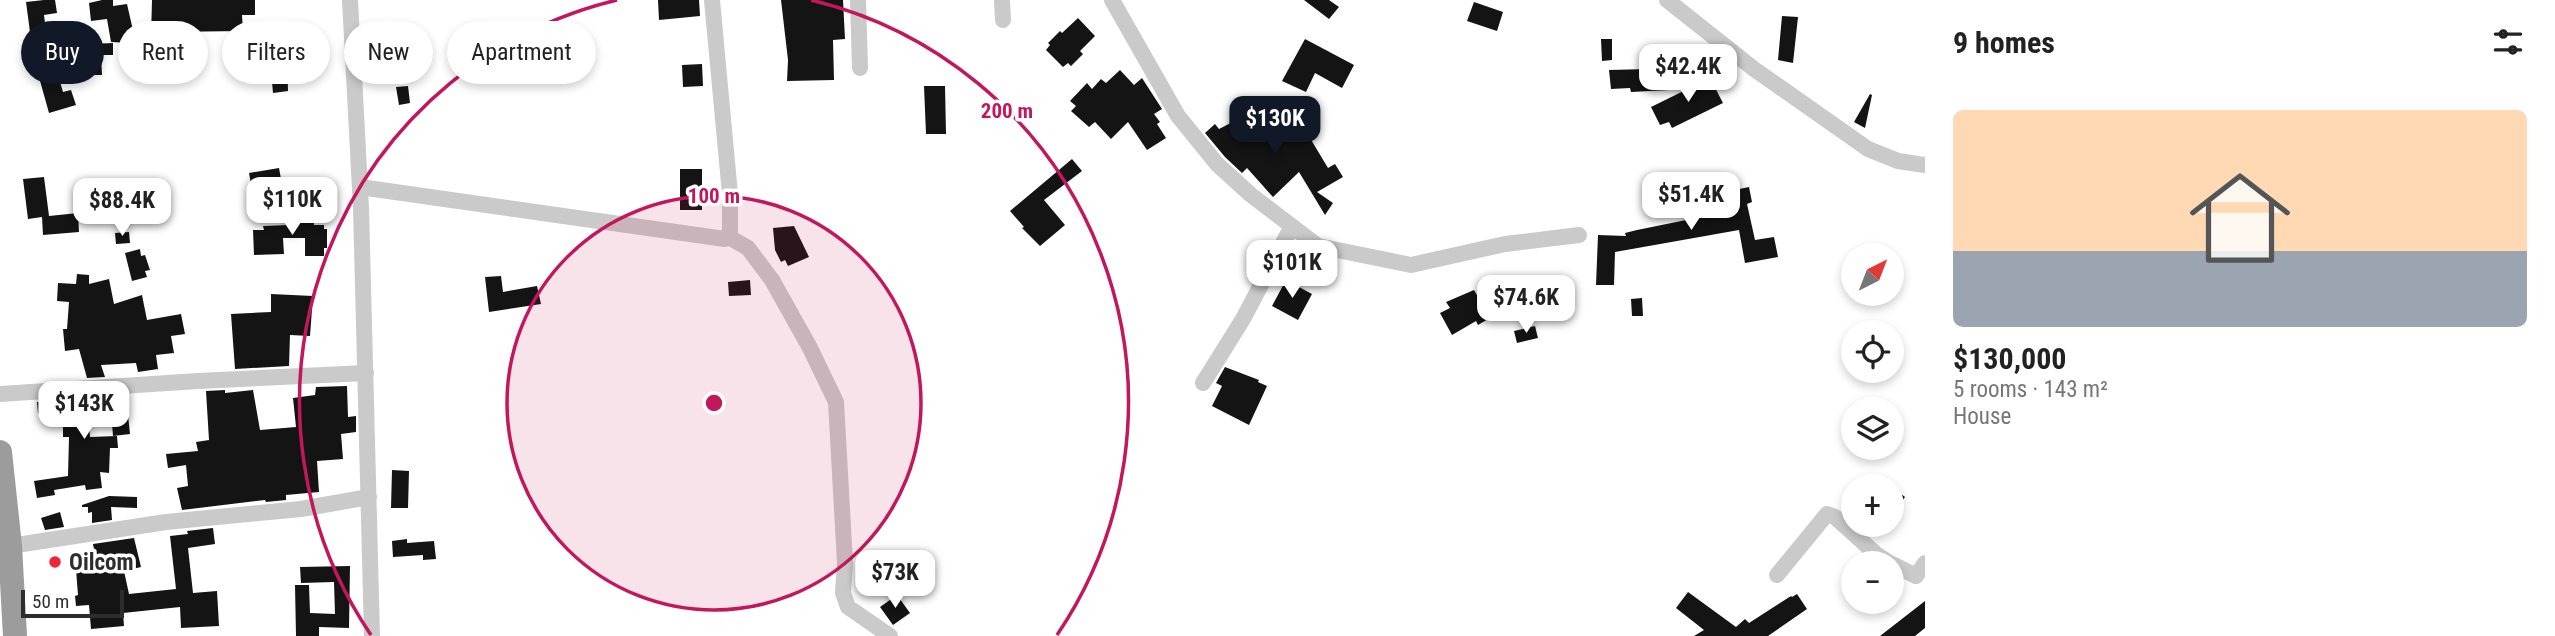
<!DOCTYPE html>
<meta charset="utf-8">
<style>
body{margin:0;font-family:"Roboto Condensed",sans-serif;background:#f6f6f6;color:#222;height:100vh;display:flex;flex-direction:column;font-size:26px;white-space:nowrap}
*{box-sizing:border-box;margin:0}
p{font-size:23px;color:#767676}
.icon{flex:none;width:38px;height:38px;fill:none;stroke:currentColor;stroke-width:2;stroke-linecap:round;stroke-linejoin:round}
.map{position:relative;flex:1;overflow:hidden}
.side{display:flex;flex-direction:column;background:#fff;width:630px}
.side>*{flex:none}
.banner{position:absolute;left:21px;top:21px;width:665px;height:63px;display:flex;gap:14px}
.needle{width:46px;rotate:42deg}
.controls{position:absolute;left:1841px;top:243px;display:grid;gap:14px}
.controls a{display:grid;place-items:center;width:63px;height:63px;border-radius:50%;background:#fff;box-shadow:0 4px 10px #0003;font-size:35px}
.scale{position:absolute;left:21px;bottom:18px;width:103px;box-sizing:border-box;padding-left:7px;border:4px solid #2d2d2d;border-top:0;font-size:19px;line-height:24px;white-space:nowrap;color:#2d2d2d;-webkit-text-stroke:5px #fff;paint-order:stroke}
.price{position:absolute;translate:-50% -60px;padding:0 16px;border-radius:14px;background:#fff;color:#222;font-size:23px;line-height:46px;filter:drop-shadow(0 2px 4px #0008)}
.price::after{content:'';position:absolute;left:50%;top:42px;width:21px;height:16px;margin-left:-10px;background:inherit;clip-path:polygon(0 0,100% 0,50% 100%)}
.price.active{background:#111827;color:#fff}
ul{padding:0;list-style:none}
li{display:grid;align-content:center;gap:14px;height:371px;padding:0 28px}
li span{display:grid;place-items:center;height:217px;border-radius:10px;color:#555}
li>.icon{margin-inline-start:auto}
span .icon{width:126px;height:126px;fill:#fffc;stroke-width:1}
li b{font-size:30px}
h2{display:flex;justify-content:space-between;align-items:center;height:84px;padding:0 28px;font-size:30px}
.chip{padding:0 24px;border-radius:32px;background:#fff;box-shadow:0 4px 10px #0003;font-size:24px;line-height:63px}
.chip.active{background:#111827;color:#fff}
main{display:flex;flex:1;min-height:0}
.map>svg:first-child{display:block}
</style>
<main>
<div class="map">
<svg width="1925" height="636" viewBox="0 0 1925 636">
<rect width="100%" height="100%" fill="#fff"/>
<path fill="#141414" d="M44,0h11l2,13 -13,2 3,24 16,-3 1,6 7,-1 1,11 -11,1 1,5h-9l10,34 8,-2 5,15 -27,8 -12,-43 5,-1v-23l-10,1 -6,-45z
M102,0h11v6l14,-2 5,22h13l1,14 -15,1 -1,2 -19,-1 -4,-23 -16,2 -2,-18z
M152,0h103v15h-13l1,16 -79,1v3l-13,1z
M658,0h41l1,16 -41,4z
M781,0h62l2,39 -12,1 1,40 -47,1 1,-21z
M1304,0h25l10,7 -10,12z
M1474,2l29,10 -6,19 -30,-10z
M1782,16l16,1 -5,46 -15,-3z
M1078,18l17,18 -15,15 3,3 -12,12 -3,-3 -5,4 -17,-17 4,-5 -2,-2 12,-12 2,2z
M1305,39l49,26 -12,23 -27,-15 -9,19 -24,-11z
M1601,39h11v21l-10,1z
M113,43v12h-12l1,20h-11l-1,-31z
M262,51h25l1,40 -15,2 -1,-11h-9z
M702,64l1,22 -20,1 -1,-22z
M1661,64l9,26 -39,2 -1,-4 -19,1 -2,-19 39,-1z
M1120,70l14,15 8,-7 20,31 -8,5 6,8 -3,2 9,14 -19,12 -19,-28 -17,17 -16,-17 -6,5 -18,-16 5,-5 -6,-5 17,-18 5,6 9,-10 5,4z
M1710,78l13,25 -51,25 -3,-6 -9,3 -9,-18z
M408,86l2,17 -11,2 -3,-18z
M924,86h21l1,48h-20z
M1870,94l2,1 -7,33 -11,-6z
M1254,111l16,31 31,-19 27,45 7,-4 8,13 -26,15 16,11 -8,12 -26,-43 -26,25 -26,-29 -5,5 -17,-16 -20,-24 10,-9 4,5z
M1072,159l10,12 -38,29 21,25 -25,21 -18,-18 2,-1 -14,-16z
M279,168l5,27 -30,6 -5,-28z
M680,169h22v41h-22z
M44,177l5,39 29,-3 1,19 -36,3 -1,-18 -14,2 -5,-40z
M1749,187l3,15 -5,2 8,36 19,-3 4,20 -33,6 -6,-33 -124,22 -1,33h-18l2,-50 28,1 -1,-3 12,-3 64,-13 -4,-19z
M313,214l1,11h10v4h3v19h-3v8h-19v-18h-22l1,16 -30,1 -1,-25h11l-1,-4 26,-1v-9z
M794,226l15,31 -21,9 -3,-6 -4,2 -6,-12 -2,-22z
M129,232l1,11 -14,1 -1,-11z
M140,249l1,7 4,-1 5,15 -5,1 2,6 -15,4 -7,-28z
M77,274l12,1v9l20,-5 5,25 28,-9 5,25 34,-6 4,20 -14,2 3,17 -18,2 2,14 -20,3 -2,-9 -35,2 4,12 -18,1 -8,-29 -14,2 -2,-22h4l2,-27 -12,-1 1,-18 18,1z
M501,276l2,16 34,-6 4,18 -52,8 -4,-35z
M1525,278l4,24 -31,5 -2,-21 10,-1 -1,-4z
M750,280l1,15 -22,1 -1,-14z
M1286,280l26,14 -14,26 -26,-14z
M1474,290l16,28 -12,7 -2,-4 -24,14 -12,-22 10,-5 -4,-6z
M271,294l42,2 -3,40 -20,-1 -1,31 -54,3 -4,-55 40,-2z
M1642,298l1,18h-11l-1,-17z
M1535,326l3,12 -21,5 -3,-12z
M1225,367l34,13 -1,2 9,4 -18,39 -37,-19 10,-20 -6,-3z
M347,386l1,31 8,-1v16l-15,2 2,25 -26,2 2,31 -33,3v5l-20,2 -1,-2 -83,10 -5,-22 11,-2 -2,-21 -18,3 -2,-14 32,-3 -2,-9 13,-2 -3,-49 19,-1v3l28,-3 7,40 36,-3 -3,-29 22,-3 1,-8z
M126,396l4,38 -17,2 -2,-26 -23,2 2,25 27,-1 1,12h-8l-1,25 -9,-1 2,16 -16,2 -1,-5 -31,5 1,5 -18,3 -3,-17 34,-5 1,-39h-6v-12l-11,1v-15l-14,2 -1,-11z
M392,470l17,1 -1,37h-17z
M1892,487l13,10 -13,18z
M109,496l28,1v11l-26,-1 1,13 -20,3v-11l-4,1v-6h-6v-2z
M60,512l4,15 -19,3 -4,-12z
M213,528l2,16 -27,4 5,45 24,-2 2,35 -38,2 -1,-21 -57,6 1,13 -33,3 -2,-24 -13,1 -1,-10 3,-1 -3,-38 20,-2 -2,-11 41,-6 7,29 -17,4 5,23 47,-5 -6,-53 18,-2 -1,-3z
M407,539v4l27,-2 2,18 -13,1v-5l-30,2 -1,-16z
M350,566l-1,62 -30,-1v9h-23l-1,-51h14l1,28 25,1 -1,-32 -33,1 -1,-16z
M1688,592l48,35 9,-8 4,4 42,-27 1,1 5,-3 10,15 -39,27h-74l10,-6 -28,-22z
M897,595l13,18 -17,12 -13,-18z
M1925,601v27l-10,8h-35z"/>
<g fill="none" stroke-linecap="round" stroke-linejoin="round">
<path stroke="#cacaca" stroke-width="16" d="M350,0l11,208 11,428
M858,0l2,68
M1002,0l1,20
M1112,0l66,116 39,48 34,31 67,51 93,19 94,-21 74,-9
M1667,0l87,69 114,80 30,12 27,4
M360,187l365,52 5,-6v-39l-18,-194
M727,236l21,12 24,32 38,68 26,54 9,161 -2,30 5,14 42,29
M1203,383l40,-64 49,-93
M0,394l198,-13 168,-8
M10,546l156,-24 135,-13 68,-12
M1892,564l24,12 9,-13
M1777,575l50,-61 8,3 41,37 15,10"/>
<path stroke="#9c9c9c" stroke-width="24" d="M0,452l10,94 5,90"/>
</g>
<circle cx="714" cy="403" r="207" fill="#c2185b" fill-opacity=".12"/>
<g fill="none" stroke="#c2185b" stroke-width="3.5">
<circle cx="714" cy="403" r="207"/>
<path d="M371 635A414 414 0 0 1 617 0M811 0A414 414 0 0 1 1057 635"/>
</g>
<circle fill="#eb2735" stroke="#fff" stroke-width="2.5" cx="55" cy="562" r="7"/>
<g text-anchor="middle" stroke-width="7" stroke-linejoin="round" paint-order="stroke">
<g font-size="23" font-weight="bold" fill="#2d2d2d" stroke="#fff" text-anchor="start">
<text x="69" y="570">Oilcom</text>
</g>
</g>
<circle cx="714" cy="403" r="10" fill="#c2185b" stroke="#fff" stroke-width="3.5"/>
<g font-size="21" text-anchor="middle" font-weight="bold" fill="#c2185b" stroke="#fff" stroke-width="7" stroke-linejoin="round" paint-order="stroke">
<text x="1007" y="118">200 m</text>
<text x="714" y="203">100 m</text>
</g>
</svg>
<div class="controls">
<a><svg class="needle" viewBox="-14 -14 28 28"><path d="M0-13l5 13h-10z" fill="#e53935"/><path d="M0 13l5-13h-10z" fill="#767676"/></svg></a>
<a><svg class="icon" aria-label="locate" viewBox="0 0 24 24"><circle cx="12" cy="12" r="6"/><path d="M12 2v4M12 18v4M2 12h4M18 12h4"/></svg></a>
<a><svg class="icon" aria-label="layers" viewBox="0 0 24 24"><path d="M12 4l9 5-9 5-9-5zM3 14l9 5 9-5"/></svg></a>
<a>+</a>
<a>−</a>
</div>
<div class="scale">50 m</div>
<b class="price" style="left:1688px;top:104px">$42.4K</b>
<b class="price active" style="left:1275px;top:156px">$130K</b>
<b class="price" style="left:1691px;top:232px">$51.4K</b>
<b class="price" style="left:292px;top:237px">$110K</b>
<b class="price" style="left:122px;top:238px">$88.4K</b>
<b class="price" style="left:1292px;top:300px">$101K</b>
<b class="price" style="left:1526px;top:335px">$74.6K</b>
<b class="price" style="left:84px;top:441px">$143K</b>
<b class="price" style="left:895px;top:610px">$73K</b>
<div class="banner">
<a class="chip active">Buy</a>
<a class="chip">Rent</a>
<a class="chip">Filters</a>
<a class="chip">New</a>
<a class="chip">Apartment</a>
</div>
</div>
<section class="side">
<h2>9 homes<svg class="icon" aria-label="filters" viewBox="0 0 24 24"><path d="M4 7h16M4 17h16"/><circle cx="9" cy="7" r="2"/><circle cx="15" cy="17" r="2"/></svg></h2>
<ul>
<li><span style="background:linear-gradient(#ffd9b3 65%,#9aa5b1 0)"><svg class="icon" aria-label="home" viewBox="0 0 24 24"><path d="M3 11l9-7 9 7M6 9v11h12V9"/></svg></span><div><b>$130,000</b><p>5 rooms · 143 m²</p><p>House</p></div></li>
</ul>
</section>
</main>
